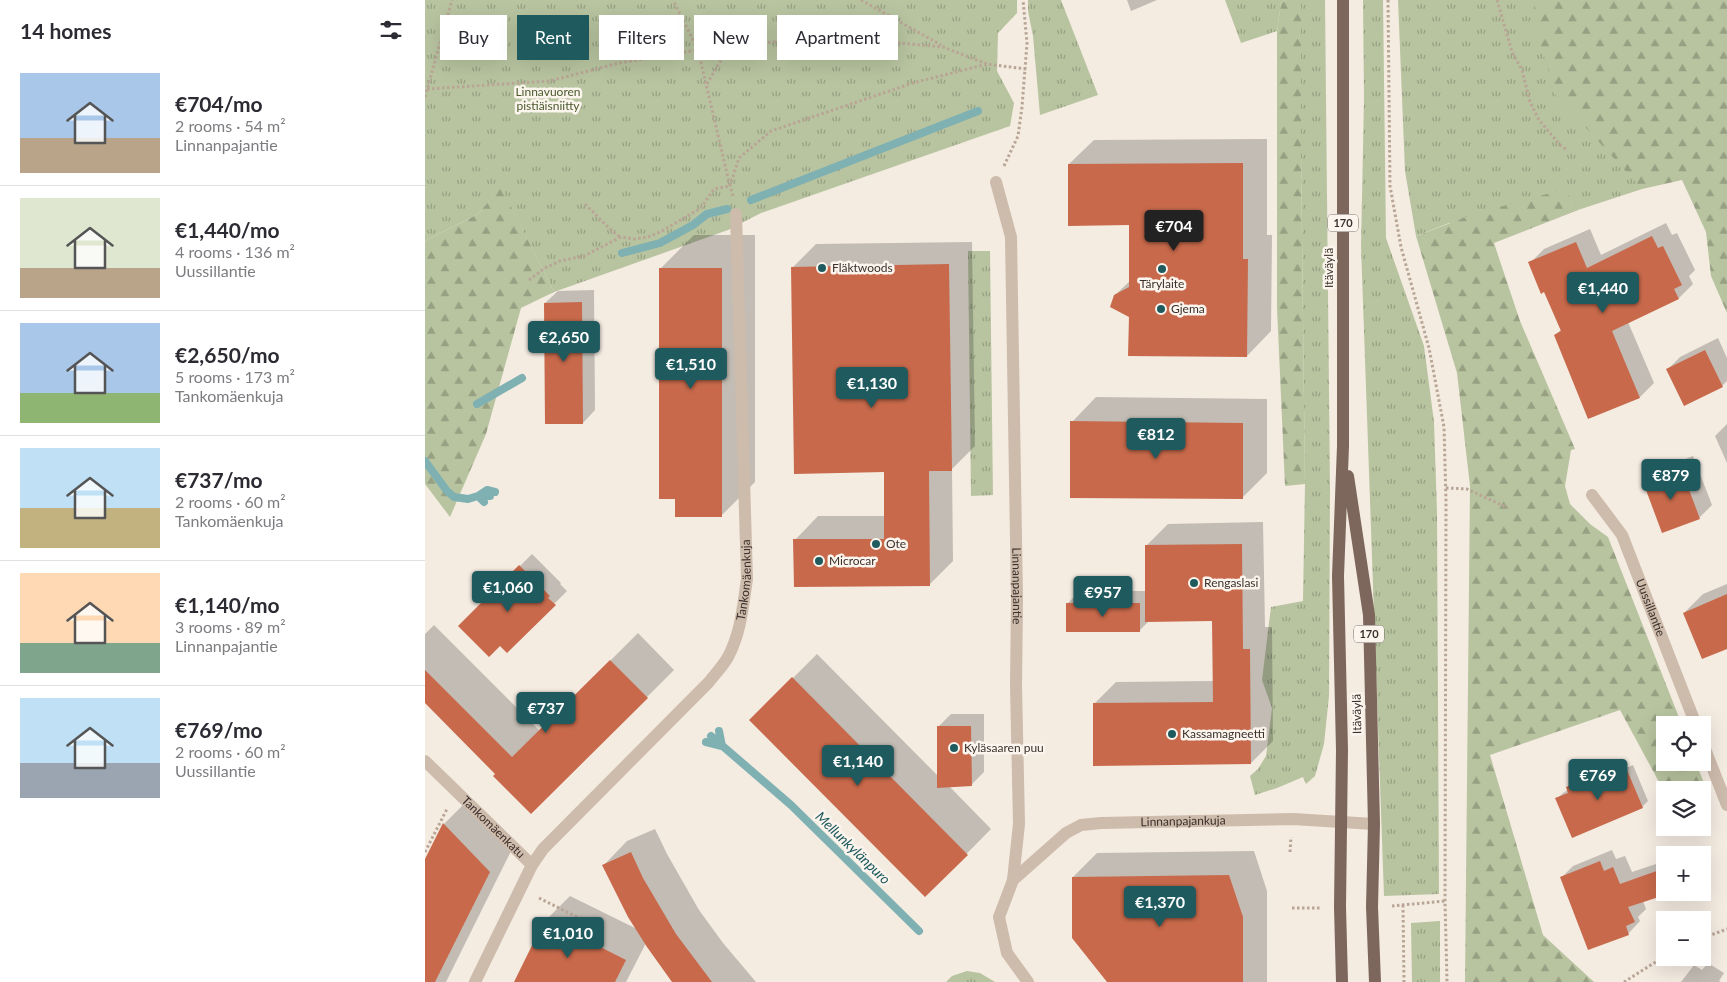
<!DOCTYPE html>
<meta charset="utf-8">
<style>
body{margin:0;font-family:Lato,sans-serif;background:#f7f7f7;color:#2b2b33;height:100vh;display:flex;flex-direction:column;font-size:19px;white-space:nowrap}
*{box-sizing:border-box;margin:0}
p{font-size:16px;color:#7c7c81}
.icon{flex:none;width:28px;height:28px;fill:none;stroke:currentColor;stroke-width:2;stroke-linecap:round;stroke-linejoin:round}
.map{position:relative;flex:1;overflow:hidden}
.side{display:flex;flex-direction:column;background:#fff;width:425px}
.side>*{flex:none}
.banner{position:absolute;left:15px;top:15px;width:475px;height:45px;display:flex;gap:10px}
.tools{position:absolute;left:1231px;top:716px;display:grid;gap:10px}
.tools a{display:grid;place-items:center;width:55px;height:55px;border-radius:0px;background:#fff;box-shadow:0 5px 20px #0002;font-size:25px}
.price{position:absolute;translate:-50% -42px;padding:0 11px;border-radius:5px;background:#1f5a5e;color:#fff;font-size:16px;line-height:32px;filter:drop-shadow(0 1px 2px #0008)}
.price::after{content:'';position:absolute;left:50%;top:30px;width:15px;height:11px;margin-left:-8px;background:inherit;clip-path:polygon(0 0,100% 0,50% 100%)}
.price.active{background:#222;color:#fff}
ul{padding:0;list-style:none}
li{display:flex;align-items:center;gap:15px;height:125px;padding:0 20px}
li+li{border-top:1px solid #e1e1e2}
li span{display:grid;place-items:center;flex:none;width:140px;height:100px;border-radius:0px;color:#555}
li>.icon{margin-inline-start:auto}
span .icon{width:60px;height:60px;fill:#fffc;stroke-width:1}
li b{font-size:21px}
h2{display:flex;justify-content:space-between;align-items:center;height:60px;padding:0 20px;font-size:21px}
.tag{padding:0 18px;border-radius:0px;background:#fff;box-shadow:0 5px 20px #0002;font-size:18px;line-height:45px}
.tag.active{background:#1f5a5e;color:#fff}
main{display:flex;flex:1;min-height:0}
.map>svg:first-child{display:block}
</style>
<main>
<section class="side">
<h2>14 homes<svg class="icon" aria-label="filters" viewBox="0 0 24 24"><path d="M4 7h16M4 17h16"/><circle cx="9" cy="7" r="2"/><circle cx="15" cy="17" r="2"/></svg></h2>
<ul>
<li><span style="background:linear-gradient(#a9c7e8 65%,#b9a48a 0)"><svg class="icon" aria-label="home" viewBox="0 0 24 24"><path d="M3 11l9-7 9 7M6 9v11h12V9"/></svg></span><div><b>€704/mo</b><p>2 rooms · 54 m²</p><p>Linnanpajantie</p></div></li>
<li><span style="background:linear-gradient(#dfe7d0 70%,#b9a48a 0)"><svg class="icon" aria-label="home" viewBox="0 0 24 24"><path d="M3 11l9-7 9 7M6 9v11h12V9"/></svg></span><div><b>€1,440/mo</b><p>4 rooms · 136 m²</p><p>Uussillantie</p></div></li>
<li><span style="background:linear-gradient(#a9c7e8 70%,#8fb573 0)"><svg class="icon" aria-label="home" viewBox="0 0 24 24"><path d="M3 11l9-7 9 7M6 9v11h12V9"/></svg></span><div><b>€2,650/mo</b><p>5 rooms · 173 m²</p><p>Tankomäenkuja</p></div></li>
<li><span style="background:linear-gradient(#bfe0f5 60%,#c2b280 0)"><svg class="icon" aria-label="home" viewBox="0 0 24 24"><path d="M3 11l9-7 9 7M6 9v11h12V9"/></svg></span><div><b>€737/mo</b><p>2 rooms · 60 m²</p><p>Tankomäenkuja</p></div></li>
<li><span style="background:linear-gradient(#ffd9b3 70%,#7fa58c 0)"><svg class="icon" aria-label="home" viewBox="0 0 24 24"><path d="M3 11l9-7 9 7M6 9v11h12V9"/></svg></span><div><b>€1,140/mo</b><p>3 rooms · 89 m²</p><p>Linnanpajantie</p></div></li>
<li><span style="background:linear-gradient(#bfe0f5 65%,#9aa5b1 0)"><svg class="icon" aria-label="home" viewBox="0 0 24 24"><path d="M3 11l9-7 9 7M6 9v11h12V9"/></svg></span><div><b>€769/mo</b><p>2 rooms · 60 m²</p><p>Uussillantie</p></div></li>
</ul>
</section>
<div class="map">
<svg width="1302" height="982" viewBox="0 0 1302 982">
<defs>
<pattern id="grass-tufts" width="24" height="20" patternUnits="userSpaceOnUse" patternTransform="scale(1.25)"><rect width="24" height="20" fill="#b8c4a0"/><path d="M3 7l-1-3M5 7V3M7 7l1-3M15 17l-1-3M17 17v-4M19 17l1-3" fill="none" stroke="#97a083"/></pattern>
<pattern id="forest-firs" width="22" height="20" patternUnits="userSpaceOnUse" patternTransform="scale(1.25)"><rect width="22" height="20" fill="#b8c4a0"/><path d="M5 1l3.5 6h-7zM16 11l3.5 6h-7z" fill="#97a083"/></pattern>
</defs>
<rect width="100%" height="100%" fill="#f4ebe1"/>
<path fill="url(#grass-tufts)" d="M0,0h592v13l-19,20 -1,38 17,32 -4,23 -249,87 -33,17 -174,62 -53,-104 -23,26 -53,27z
M603,0h33l37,95 -58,20 -7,-79 -5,-25z
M800,0h61l-5,3 -4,28 -36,12z
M876,0h24l5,488 -1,208 -5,48 -9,32 -9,8 -3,-7 -26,11 -22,7 -5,-19 8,-7 8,-13 6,-48 -10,-28 9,-73 32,-6 2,-117 -4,-330z
M938,0h20l3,238 38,108 10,76 3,90 2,382 -55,2 -23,-650 3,-147z
M973,0h245l-1,189 -64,21 -84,32 -45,-19 -33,13 -11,-65z
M543,251h22l3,244 -22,1z
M1015,921v61h-28l-1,-59z
M542,971l13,2 15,9h-49l6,-6z"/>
<path fill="url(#forest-firs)" d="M861,0h15v154l4,330 -20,2 -8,-178v-277l4,-28z
M1111,0h191v313l-16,-37 -5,-44 -24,-52 -40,9 -87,-95 -23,-80z
M76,187l53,105 -33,16 -35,126 -36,83 -25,-33v-243l53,-27z
M1140,189l13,21 -84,33 26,78 55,128 -4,1 -6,36 5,18 20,20 18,13 74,188h-17v37l31,1 10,25 -6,2h-35v3l-45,-83 -130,45 53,180 51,47h-129l5,-496 -13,-113 -41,-137 61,-23z"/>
<path fill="#0003" d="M702,0h30l-26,11z
M842,139v96h5l-1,96 -24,25 -117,-40 -15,-21 16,-15v-56l-62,-60 25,-24z
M1241,223l6,12 5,-2 18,37 -6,6 4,8 -14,14 -51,24 26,61 -14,14 -51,21 -34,-83 7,-6 -17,-38 -15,-28 14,-14 46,-20 11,26z
M269,235h61v247l-34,34 -45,-18 -16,-229z
M547,242l3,204 -23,23 1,92 -24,24 -134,-45 23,-24h67v-45l-92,-204 23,-23z
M169,290l1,120 -12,13 -38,-120 13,-12z
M1293,338l9,20v23l-5,5 -55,-16 13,-13z
M671,397l171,2v74l-25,25 -170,-76z
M1302,424v39l-12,-27z
M1268,456l19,49 -13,13 -54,-35 12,-13z
M838,522l2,105h7l1,114 -22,22 -157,-59 22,-22 98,-1 -1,-61h-63l-11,11 -72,-27 13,-13h66v-45l22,-22z
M107,554l29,29 -1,1 7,7 -60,60 -7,-7 -40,-18z
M1302,584v63l-43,-34 19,-19z
M9,625l106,106 98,-98 36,37 -143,143 -34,-39 -72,-73v-67z
M392,654l121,122v-49l13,-13h33v58l-13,13 -22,1 42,43 -66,67 -174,-176z
M1195,761l4,8 9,-4 15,36 -6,6 -85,-8 6,-6 5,-3 -1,-2 6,-6z
M43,800l45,47 -67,135h-21v-120l19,-38z
M230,829l12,25 32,56 24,33 33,39h-82l-28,-39 -20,39h-111l31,-62 24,-24 67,33 -33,-64 23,-24z
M1187,850l4,9 9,-3 7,16 33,-11v31h3l-25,9 3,8 -8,8 2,4 -12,13 -67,-56 12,-12z
M829,851l13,40v91h-158l-36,-105 24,-24z
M1283,963l16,10 -5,8 2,1h-40l13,-17 8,5z"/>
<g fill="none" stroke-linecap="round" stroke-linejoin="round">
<path stroke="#7fb0b2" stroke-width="8" d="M326,200l227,-89
M197,253l38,-10 33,-18 14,-11 20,-5
M52,404l45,-26
M0,461l22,30 7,6 14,2 10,-3h12
M59,502l-6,-6 9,-6 8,2
M286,736l80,69 128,126
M281,742l16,4 -3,-15"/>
</g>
<path fill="#c8694b" d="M818,163v96h5l-1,98 -119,-1 1,-39 -19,-10 4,-12 15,-8v-62l-61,1v-62z
M1227,236l6,12 5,-2 19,39 -8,4 5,10 -67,32 28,67 -52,21 -34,-84 7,-4 -17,-39 -3,2 -13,-32 48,-20 11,26z
M524,264l3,207h-23l1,115 -136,1 -1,-48h91v-67l-90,2 -3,-207z
M234,268h63v249h-47v-18h-16z
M157,302l1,122h-38l-1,-121z
M1280,350l18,37 -39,19 -18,-37z
M645,421l173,2v76l-173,-1z
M1256,468l19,51 -38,14 -19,-51z
M817,544l1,105h7l1,115 -158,2v-63l120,-1 -1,-81 -67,1v-77z
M94,565l31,31 -2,2 8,7 -49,48 -7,-7 -11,11 -31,-31z
M1302,594v55l-25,10 -19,-46z
M641,603h74v29h-74z
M185,660l38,38 -117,116 -38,-38 2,-2 -70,-71v-33l87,87z
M367,677l176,178 -43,42 -176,-177z
M512,726h34l1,60 -35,2z
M1189,766l3,8 10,-4 16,38 -71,30 -17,-40 13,-5 -2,-6z
M18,823l47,49 -55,110h-10v-123z
M206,852l12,26 33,56 36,48h-40l-25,-35 -19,-30 -26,-52z
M1175,861l4,10 9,-4 7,17 45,-16v27l-37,12 7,15 -9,4 3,9 -41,15 -28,-73z
M804,875l14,42v65h-136l-35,-44v-61z
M120,919l81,41 -11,22h-101z"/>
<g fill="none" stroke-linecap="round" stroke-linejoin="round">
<path stroke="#b9a596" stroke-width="3" stroke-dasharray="2.5 2.5" stroke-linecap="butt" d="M436,0l80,45
M963,0l2,186 11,61 28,101 15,79 2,75 -1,399 2,81
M1072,0l15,52 10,18 8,32 9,18 21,25 6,4
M282,84l14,-24 21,-15
M2,89l123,-8 69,-18 79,-13 103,-11 43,-1 99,9 44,17
M0,97l27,-97
M579,166l14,-30 4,-29 5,-64 -4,-43
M308,196l-3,-10 9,-28 32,-27 142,-48 74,-19 39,5
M160,204c12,11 22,24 35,33
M104,280l16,-12 15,-7 24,-5 37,-19 13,2 14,-2 14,-6 39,-23 13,-19 16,-3 -32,-136 -25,-50
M1021,488l21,1 41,19
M0,852l22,-43
M865,852l1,-15
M114,898l50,25
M978,905l1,77
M967,906l53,-5
M867,908h29
M1278,938l24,-9
M1199,982l41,-26"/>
<path stroke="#cdbbac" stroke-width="12" id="s1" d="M588,880l53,-47 15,-8 20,-2 192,-4 81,5"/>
<g stroke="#cdbbac" stroke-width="12">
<path id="s2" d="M571,182l15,55 6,362 -1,87 3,138 -6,56 -14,37 8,36 21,29"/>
<path id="s3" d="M1167,495l30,40 74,190"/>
<path d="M1278,744l24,61"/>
<path id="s4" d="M0,761l107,104"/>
<path id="s5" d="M50,982l57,-117 11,-16 166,-167c6,-8 14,-16 19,-25 13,-24 15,-52 19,-78l-11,-365"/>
</g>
<path stroke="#7d675c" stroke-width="12" d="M923,476l21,139 5,209 -2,83 3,75
M917,982l-2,-75 2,-157 -4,-174 5,-130v-446"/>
</g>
<g fill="#1f5a5e" stroke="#fbf5ee" stroke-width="2">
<circle cx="397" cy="268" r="5"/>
<circle cx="737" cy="269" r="5"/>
<circle cx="736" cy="309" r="5"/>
<circle cx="451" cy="544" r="5"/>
<circle cx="394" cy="561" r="5"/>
<circle cx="769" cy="583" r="5"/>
<circle cx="747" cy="734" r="5"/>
<circle cx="529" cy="748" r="5"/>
</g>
<g text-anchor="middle" stroke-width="5" stroke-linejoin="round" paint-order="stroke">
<g fill="#fbf5ee" stroke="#756b66" stroke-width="1">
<rect x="903" y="214.5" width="30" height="17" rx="4"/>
<rect x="929" y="625.5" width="30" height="17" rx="4"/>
</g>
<g font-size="11" font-weight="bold" fill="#3b302b">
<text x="918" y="227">170</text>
<text x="944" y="638">170</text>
</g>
<g font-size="12" fill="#4a5a2e" stroke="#fbf5ee">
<text x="123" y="96">Linnavuoren<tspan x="123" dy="14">pistiäisniitty</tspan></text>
</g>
<g font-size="12" fill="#3b302b" stroke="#fbf5ee" text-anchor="start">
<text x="407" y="272">Fläktwoods</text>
<text x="737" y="288" text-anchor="middle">Tärylaite</text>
<text x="746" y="313">Gjema</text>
<text x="461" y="548">Ote</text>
<text x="404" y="565">Microcar</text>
<text x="779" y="587">Rengaslasi</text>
<text x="757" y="738">Kassamagneetti</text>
<text x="539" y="752">Kyläsaaren puu</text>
</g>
<g font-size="12" fill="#3b302b" stroke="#fbf5ee">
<text transform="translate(904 268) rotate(-90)" y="4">Itäväylä</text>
<text dy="4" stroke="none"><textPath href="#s5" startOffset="496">Tankomäenkuja</textPath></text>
<text dy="4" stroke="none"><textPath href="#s2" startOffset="406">Linnanpajantie</textPath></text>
<text dy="4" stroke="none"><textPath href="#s3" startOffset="128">Uussillantie</textPath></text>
<text transform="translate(932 714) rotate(-91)" y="4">Itäväylä</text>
<text dy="4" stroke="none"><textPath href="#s1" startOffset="190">Linnanpajankuja</textPath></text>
<text dy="4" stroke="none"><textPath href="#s4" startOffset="95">Tankomäenkatu</textPath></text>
</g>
<g font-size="14" font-style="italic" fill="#1f5a5e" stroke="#fbf5ee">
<text transform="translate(428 848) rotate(44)" y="5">Mellunkylänpuro</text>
</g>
</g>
</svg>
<div class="tools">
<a><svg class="icon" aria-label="locate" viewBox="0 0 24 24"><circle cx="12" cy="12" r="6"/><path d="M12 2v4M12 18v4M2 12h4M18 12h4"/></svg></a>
<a><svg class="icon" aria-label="layers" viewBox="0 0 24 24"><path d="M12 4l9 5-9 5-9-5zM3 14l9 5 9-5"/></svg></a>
<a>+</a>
<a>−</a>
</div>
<b class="price active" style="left:749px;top:252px">€704</b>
<b class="price" style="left:1178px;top:314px">€1,440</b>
<b class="price" style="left:139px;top:363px">€2,650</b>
<b class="price" style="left:266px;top:390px">€1,510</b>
<b class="price" style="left:447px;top:409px">€1,130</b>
<b class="price" style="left:731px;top:460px">€812</b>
<b class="price" style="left:1246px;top:501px">€879</b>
<b class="price" style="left:83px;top:613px">€1,060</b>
<b class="price" style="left:678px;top:618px">€957</b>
<b class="price" style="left:121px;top:734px">€737</b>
<b class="price" style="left:433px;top:787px">€1,140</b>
<b class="price" style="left:1173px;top:801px">€769</b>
<b class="price" style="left:735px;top:928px">€1,370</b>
<b class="price" style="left:143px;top:959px">€1,010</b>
<div class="banner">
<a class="tag">Buy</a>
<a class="tag active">Rent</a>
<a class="tag">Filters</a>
<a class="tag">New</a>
<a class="tag">Apartment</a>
</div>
</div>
</main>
